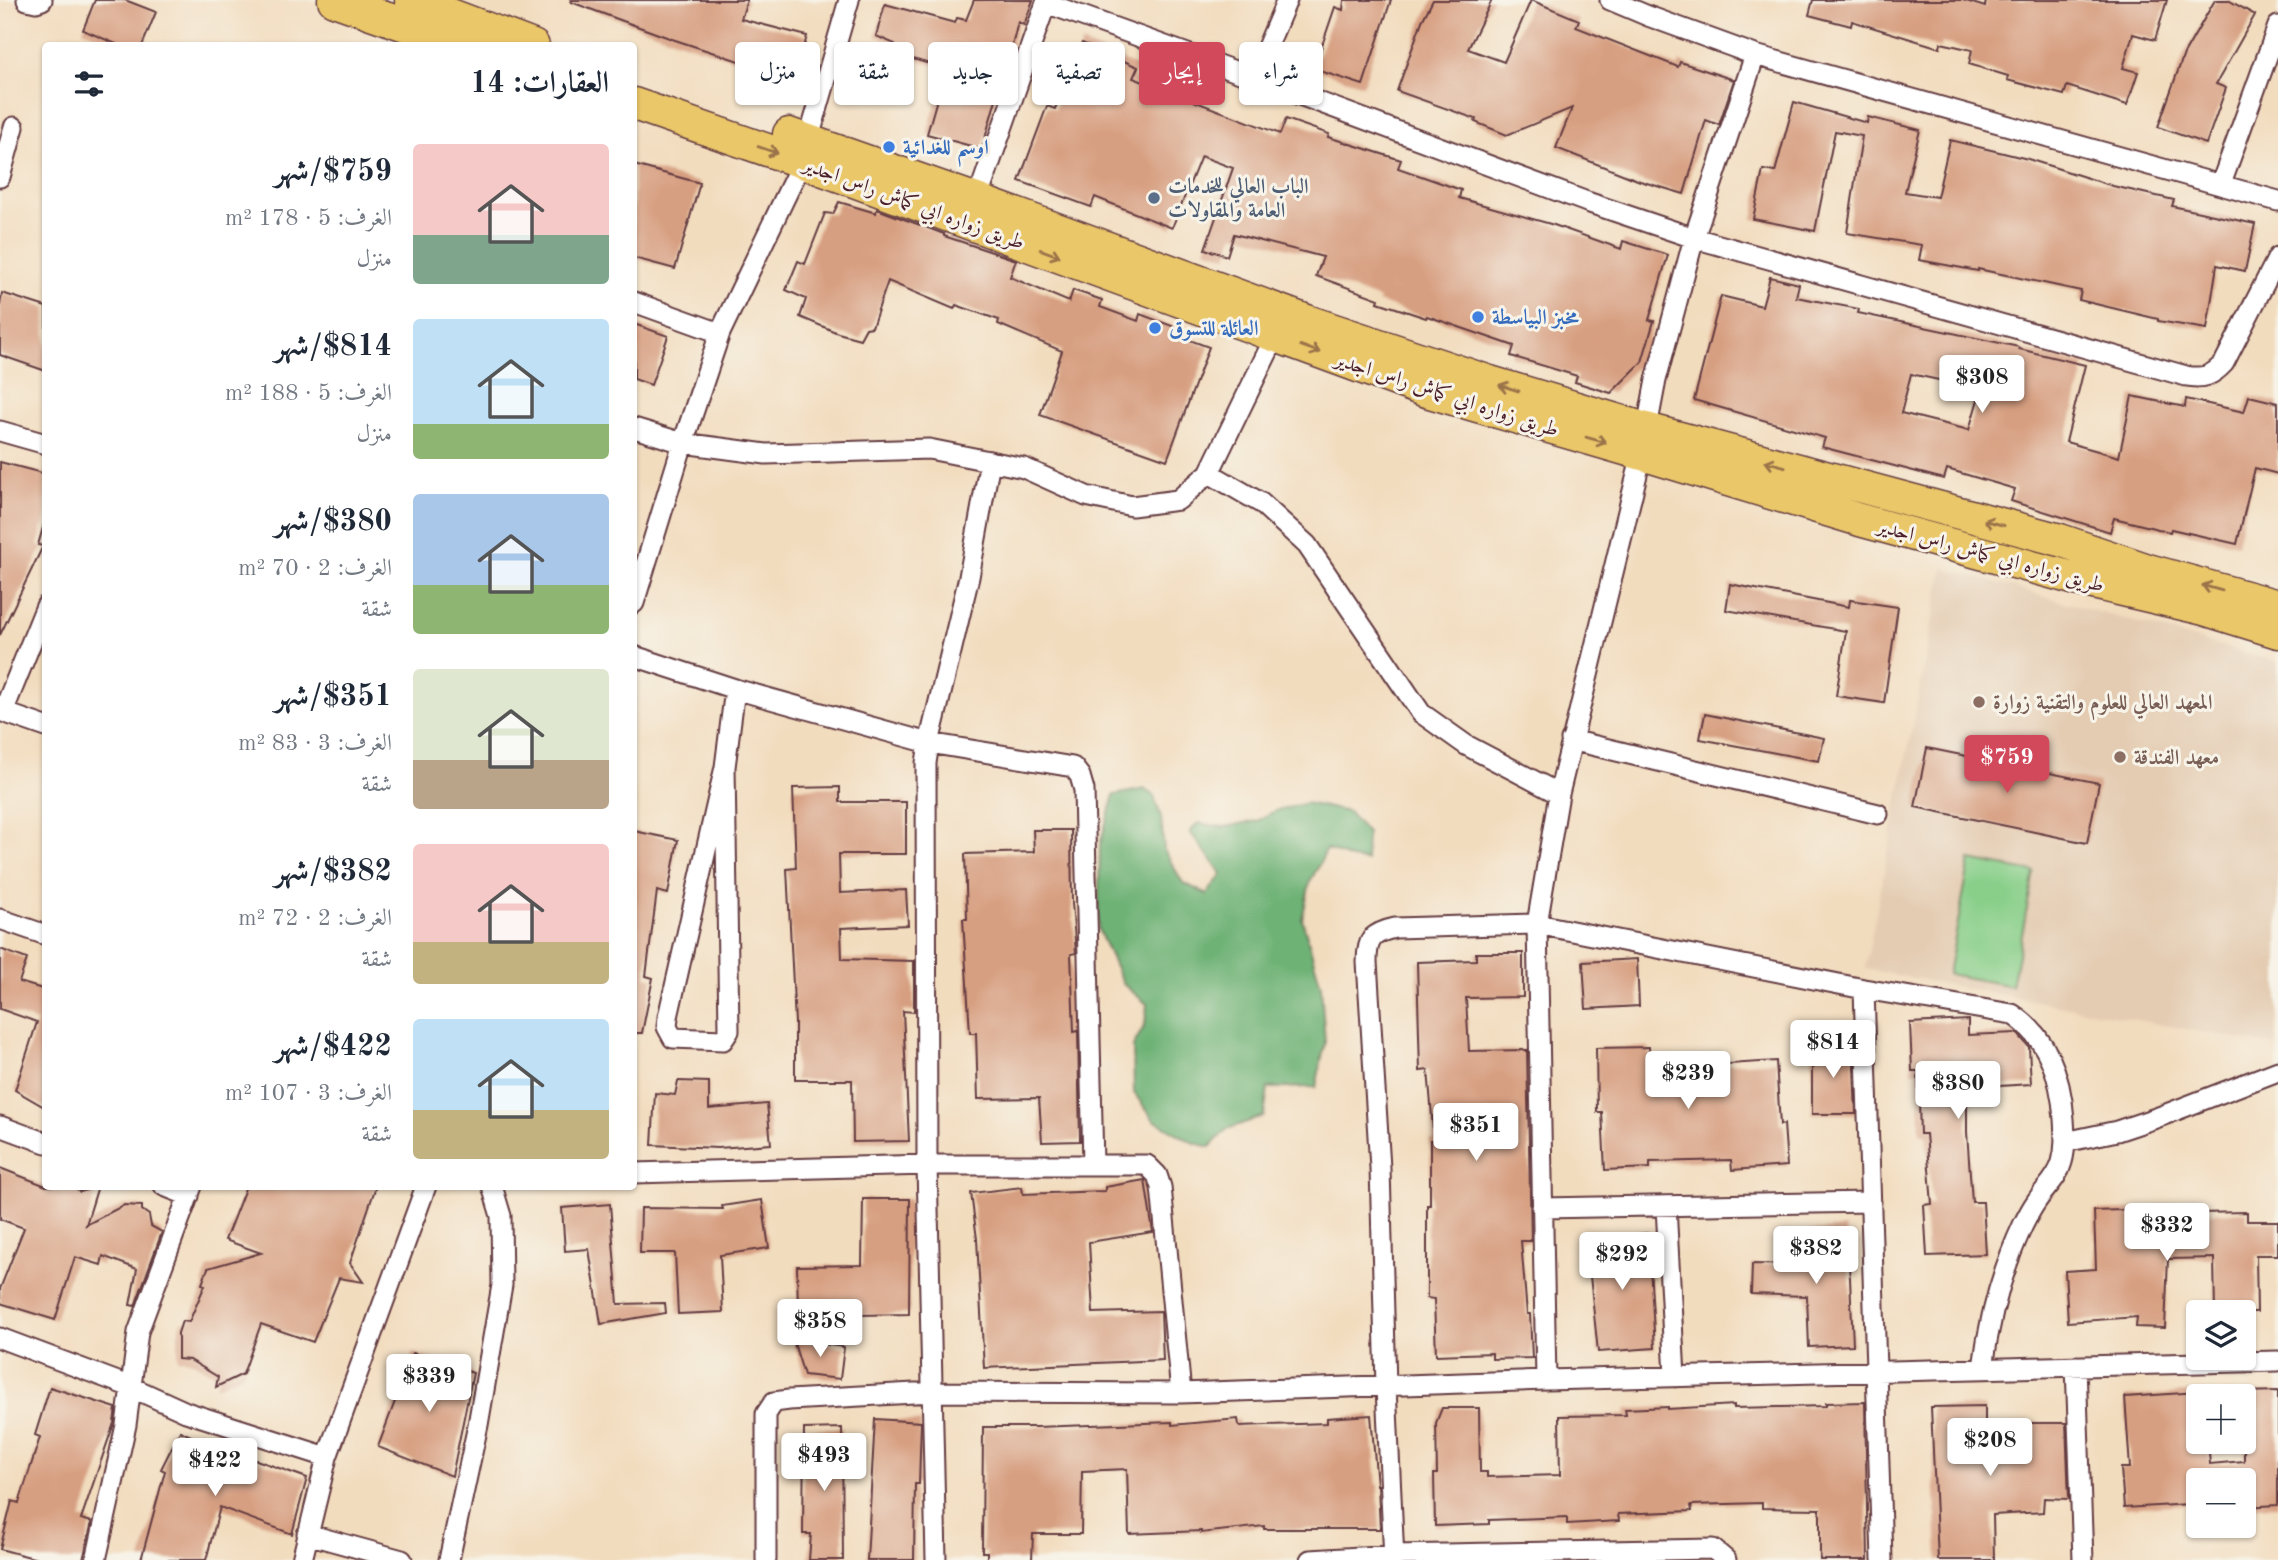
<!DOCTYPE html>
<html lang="ar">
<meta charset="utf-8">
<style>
body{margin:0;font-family:"Old Standard TT",Amiri,serif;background:#f6f6f7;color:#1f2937;direction:rtl;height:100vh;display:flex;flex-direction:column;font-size:26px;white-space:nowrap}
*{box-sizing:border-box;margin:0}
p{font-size:23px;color:#747a83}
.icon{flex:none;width:38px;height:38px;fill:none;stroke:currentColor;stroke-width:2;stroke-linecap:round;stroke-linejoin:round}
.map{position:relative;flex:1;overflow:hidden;direction:ltr}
.sheet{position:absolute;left:42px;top:42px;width:595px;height:1148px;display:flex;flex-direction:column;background:#fff;border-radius:7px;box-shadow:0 2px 5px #0004;direction:rtl}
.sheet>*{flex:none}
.banner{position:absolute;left:658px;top:42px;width:665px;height:63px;direction:rtl;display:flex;gap:14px}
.buttons{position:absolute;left:2186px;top:1300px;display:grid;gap:14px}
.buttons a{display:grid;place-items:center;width:70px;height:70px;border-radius:7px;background:#fff;box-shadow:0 2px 5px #0004;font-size:35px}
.price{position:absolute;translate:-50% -60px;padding:0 16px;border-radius:7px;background:#fff;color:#222;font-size:23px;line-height:46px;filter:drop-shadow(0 2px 4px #0008)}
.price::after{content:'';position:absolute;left:50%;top:42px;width:21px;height:16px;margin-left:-10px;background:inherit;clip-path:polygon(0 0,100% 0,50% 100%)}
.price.active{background:#d1495b;color:#fff}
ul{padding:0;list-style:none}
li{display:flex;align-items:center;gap:21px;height:175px;padding:0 28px}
li span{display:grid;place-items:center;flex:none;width:196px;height:140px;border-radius:7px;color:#555}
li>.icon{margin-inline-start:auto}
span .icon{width:84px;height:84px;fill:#fffc;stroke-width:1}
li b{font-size:30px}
h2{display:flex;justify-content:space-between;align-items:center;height:84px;padding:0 28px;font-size:30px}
.chip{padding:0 24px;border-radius:7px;background:#fff;box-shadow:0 2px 5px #0004;font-size:24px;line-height:63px}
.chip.active{background:#d1495b;color:#fff}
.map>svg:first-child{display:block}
</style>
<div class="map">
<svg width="2278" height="1560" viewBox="0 0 2278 1560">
<rect width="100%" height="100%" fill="#f7f3e8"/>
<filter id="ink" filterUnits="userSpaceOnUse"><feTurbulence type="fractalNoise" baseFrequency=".0143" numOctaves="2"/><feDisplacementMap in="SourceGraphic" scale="14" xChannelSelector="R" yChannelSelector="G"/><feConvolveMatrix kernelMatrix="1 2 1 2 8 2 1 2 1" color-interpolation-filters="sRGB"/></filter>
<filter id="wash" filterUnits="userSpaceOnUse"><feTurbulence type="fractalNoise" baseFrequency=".00686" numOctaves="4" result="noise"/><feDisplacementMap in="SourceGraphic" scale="28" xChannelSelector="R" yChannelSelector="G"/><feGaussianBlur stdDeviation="1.57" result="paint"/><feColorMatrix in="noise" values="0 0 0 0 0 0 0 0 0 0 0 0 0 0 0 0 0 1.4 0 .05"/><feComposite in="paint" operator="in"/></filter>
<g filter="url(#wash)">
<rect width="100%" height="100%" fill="#f2dcbe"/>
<path fill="#e4ccb2" d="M1943,568l335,94v342l-3,42 -410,-77z"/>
<path fill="#89cf8a" stroke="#6a775a" stroke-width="2" d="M1970,860l64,12 -22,114 -64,-12z"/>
<path fill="#6eb276" stroke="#5c6850" stroke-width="2" d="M1144,789l10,7 7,21 3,33 19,33 24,11 15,-20 -32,-42 8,-9 25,4 34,-6 18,-10 31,-8 42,9 19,21 -1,28 -16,-2 -23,-10 -17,33 -8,37 19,67 4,57 -9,44 -48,1 -4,28 -37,13 -17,18 -16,-4 -40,-23 -20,-27 -1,-47 12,-21 2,-21 -24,-20 -25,-55 2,-85 14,-49z"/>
<g id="blocks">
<path fill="#d79f81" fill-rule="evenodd" d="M95,0h30l31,12 -14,34h-21l-38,-16z
M571,0h176l-6,19 66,17 -11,40 -48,-12 -76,-25 -101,-37z
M974,0h59l-9,25 -6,-3 -16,64 -2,-1 -18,64 -55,-15 18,-63 -1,-3 -52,-15 3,-9 -19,-8 9,-32 70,19 2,-5 9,2z
M1344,0h47l-28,85 -49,-16 21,-62 8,3z
M1433,0h59l-24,49 36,13 27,-62 48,20 -3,7 102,40 2,-5 54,18 -15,45 -13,-5 -22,74 -44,-13 -84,-33 16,-40 -65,27 -32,-13 1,-3 -79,-28 25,-70z
M1813,0h150l22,7 1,-7h181l-12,40 -22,-6 -10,34 15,4 -11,33 -60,-19 -3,9 -57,-15 1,-4 -39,-12 3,-14 -31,-7 -1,5 -88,-27 -1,5 -42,-11z
M2215,0h13l27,15 -39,69 10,4 -20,56 -48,-17 26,-73z
M1082,43l56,24 -5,11 147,56 6,-15 43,15 -1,3 73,23 -3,8 63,22 -2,8 95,27 67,24 2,-8 45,14 -19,65 5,1 -12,41 -31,31 -36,-11 2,-6 -66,-20 3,-10 -87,-30 -1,2 -48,-16 1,-3 -63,-23 7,-19 -89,-23 -7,22 -22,-7 28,-81 -32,-12 -29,72 -77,-31 -4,10 -72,-26 28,-75 8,3z
M1794,102l73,21 1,-6 52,13 -15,62 32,5 13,-57 78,19 85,27 61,14 -2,6 83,18 -10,47 -28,-6 -10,64 -49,-8v-2l-79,-19 2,-9 -103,-22v2l-59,-11 3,-15 -75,-12 15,-97 -27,-5 -20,100 -62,-12 10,-49 12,2z
M634,165l66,18 -25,86 -41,-11z
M839,202l37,11 1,-4 67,25v2l72,24 -6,17 59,25 4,-12 29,10 -2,7 38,14 2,-7 35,13 -2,7 36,13 -42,113 -127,-45 22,-64 -64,-27 1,-4 -43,-15 -2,4 -66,-28 -16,46 -6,1 -6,11 -22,-6 -38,-16 6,-18 -20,-9 12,-29 7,3 20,-51 8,1z
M1770,277l29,7 -3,13 63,12 -1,4 161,34v2l66,16 -19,77 53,15 13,-61 53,11 1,-8 58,13 5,-16 29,7v71l-23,-6 -18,76 -66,-15 -1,3 -56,-14 -4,14 -99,-31 4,-12 -68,-20 -3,10 -122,-32 3,-9 -131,-38 27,-104 41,10zM1911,374l51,11 -2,6 19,5 -10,34 -68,-17z
M2,293l44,14v64l-46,-16v-50z
M634,324l34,12 -17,49 -17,-6z
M0,462l46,12v43l-8,28 5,1 -43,89z
M1730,584l119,23 1,-7 48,7 -14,96 -48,-7 10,-65 -120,-21z
M1705,714l119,24 -5,23 -119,-22z
M1927,748l172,35 -12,60 -172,-36z
M840,787v15h66v52h-67l1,39 66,-3 2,35 -67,3 1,31 72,2v51l-11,-1 6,130 -56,1 -1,-62h-57v-57l-8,-154 9,-1 -3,-80z
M1033,830h38l1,73 4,50 -5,1 3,78 4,-1 2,110 -38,1 -3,-44 -61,1 -2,-66h-6l-7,-114h4l-2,-65 69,-2z
M634,831l44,9 -10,54 -11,-3 -11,85 7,2 -11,55h-8z
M0,949l27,10 -8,23 27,8v118l-31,-18 22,-68 -37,-13z
M1476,953h47v44l-57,1 3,53 58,-1 4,191h-10l6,73h3l2,44 -40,1v-6l-56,2 -2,-56 -7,-1v-93h3v-65h4l-6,-70 -8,1 -3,-109 59,-2z
M1637,959l2,47 -53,3 -3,-47z
M1968,1020v15l49,-2 12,14 2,37 -64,4v44l5,70h11l3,52 -59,2 -3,-51 8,-1 -6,-70h-6l-2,-63h-6l-2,-48z
M1812,1045h41l3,69h-44z
M1649,1047l1,13 62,-2 1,7 63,-4 4,64 4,-1 3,42 -55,4 -1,-10 -81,2v6l-45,2 -3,-58h-5l-1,-64z
M678,1081l31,1v27l58,-5 4,40 -53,4 -66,-3 3,-52 20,2z
M0,1168l46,18h28l6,6 18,-6 -12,39 38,-20 18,1v4l7,5 2,11 11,6 -27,74 -5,-1 7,-36 -34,-13 -2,9 -26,-8 -20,63 -55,-17v-14l24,-61 -24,-9z
M1145,1180l8,52 -64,10 4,71 68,-2 2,49 -179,8 -7,-129 -6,-46 51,-6 1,7 82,-3v-4z
M246,1186h130l-26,77 13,19 -24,-4 -26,64 -52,-18 -18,50 -27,13 2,-10 -28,-17 -12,-1v-26l4,-12 7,1 16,-37 -3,-1 6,-16 53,-15 -36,-13z
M863,1199h47l-1,115 -49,1v-5l-62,2 -1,-46 65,-1z
M762,1200l7,48 -49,7 3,57 -45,2 -3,-61h-35l1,-45 82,1 -1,-3z
M610,1204l8,100 47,-1 1,10 -65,11 -12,-75 -24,2 -3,-43z
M2149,1209v5l98,-2v9h31v34h-22l1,57h-42l-1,-54 -46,1 -3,69 -29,-1 1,-10 -69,5 -3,-51 31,-2 -2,-58z
M1845,1228l5,50 3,67 -44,2 -2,-51 -56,-2 1,-30 51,1 -3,-33z
M1648,1233l7,115 -57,4 -12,-114z
M793,1340l51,7 -4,32 -36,-4z
M413,1353l60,20 -21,103 -74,-29z
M50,1387l66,21 -2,15 -33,96 11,3 -9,38h-42l-41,-11 12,-48 7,2 21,-66 -5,-2z
M2278,1391v114l-34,2v-27h-55l1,24 -66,4 -3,-40h9l-5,-71 73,-5v50h10l2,22 34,-3v-69z
M1865,1402l3,158h-48v-51l-58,-1v-5l-71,2 1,6 -74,3 1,7 -52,3v-7l-78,3v4l-54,2 -1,-52h3l-1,-51 6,-15h37l1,64h7v5l73,-2 -1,-59 67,-1 -1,-6 43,-2v2l66,-4v3l92,-2v-3z
M1985,1406v38l37,-2v-19h44l3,76 -25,-1 -1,14 -50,3 1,45h-56l-7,-153z
M1371,1415l6,70h1l2,44h-116v-3l-63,7v-2l-72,3 -2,-65 -45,2 -1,63h-48l-1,26h-45v-8h-5l1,-125h53l136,-5v3l66,-6 1,7 88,-3v-5z
M875,1419l46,3 -2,62h-4l-1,76h-47z
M842,1428l1,132h-34l2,-26h-8l1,-105z
M180,1431l66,31 2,-5 59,21 -15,56 -72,-27 -14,53h-65l24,-89 -4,-2z"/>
</g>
</g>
<g filter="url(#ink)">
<use href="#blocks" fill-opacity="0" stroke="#633b41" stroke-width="2"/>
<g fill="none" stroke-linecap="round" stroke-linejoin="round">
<g stroke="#633b41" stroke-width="23">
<path id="minor" d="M27,0l9,2 6,-2
M1610,0l38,16 107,39 523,146
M1046,3l208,75 333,124 107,36 492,138c18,3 26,0 38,-13l54,-106
M1254,78l33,-78
M0,177l14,-50
M2221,184l57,-158
M977,200l70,-200
M634,302l86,31
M634,428l49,15 83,11 163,-5 95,19 62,28 46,10 46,-6 31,-27 66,-136
M0,431l46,13
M1209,473l52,30 46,42 114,168 45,32 93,49
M634,603l49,-160 37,-110 82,-171 47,-162
M634,656l101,33 194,54 144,24 7,9 4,14 9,374
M0,711l46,16
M3,712l43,-106
M1571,740l307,74
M725,767l4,264 -6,9 -50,-2 -6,-11 1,-10 57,-250 10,-78
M0,919l46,16
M1864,989l18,571
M0,1126l46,17
M2065,1142l52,-11 39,-13 122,-47
M634,1173l293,-8h220l10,10 4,12 20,206
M164,1186l25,10
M1666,1206l9,171
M1542,1208l329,-6
M0,1338l131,49 55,25 141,45
M2076,1366l7,194
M1546,1380l-9,-456 22,-130 83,-340 14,-74 38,-142 61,-183
M307,1534l95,26
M96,1560l30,-135 12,-93 54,-146
M302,1560l25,-103 99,-271
M449,1560l29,-135 24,-140 -1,-69 -9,-30
M766,1560v-146l8,-12 15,-2 143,-8 249,1 365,-13 732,-19
M936,1560l-9,-395 -1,-402 3,-20 40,-166 21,-116
M1310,1560l84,-5 319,-6 13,11
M1394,1560l-8,-173 -6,-219 -13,-206c0,-23 5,-29 28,-34l142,-4 327,65 148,25c37,24 49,64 52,105 1,15 2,29 -2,43 -4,16 -17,26 -26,40 -5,7 -9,15 -13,23 -21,45 -34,94 -40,143"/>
</g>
<g stroke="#633b41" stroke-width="35">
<path id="primary" d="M334,0l131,46
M411,0l122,46
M634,104l168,58 624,229 216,63 218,66 220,60 124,29 74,23
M789,134l188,66 330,121 183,61 156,47 414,111 88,30 130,36"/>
</g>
<use href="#minor" stroke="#fff" stroke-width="19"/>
<use href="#primary" stroke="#eac769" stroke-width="32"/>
</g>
<defs><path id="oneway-shaft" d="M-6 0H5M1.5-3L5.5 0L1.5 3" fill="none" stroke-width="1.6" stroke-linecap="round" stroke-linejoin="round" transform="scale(1.75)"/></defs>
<g stroke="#9a734a">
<use href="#oneway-shaft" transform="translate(768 150) rotate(19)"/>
<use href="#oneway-shaft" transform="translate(1050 253) rotate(20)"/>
<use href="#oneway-shaft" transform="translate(1310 349) rotate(20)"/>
<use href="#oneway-shaft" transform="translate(1509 388) rotate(-163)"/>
<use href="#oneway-shaft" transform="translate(1596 440) rotate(16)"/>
<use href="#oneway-shaft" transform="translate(1775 464) rotate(-165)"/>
<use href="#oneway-shaft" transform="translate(1994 523) rotate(-165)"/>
<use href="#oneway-shaft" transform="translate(2212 588) rotate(-164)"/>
</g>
</g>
<g fill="#3f7fe0" stroke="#f7f3e8" stroke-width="2.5">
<circle cx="889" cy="147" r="7"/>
<circle cx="1478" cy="317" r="7"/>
<circle cx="1155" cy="328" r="7"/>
</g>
<circle fill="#5c6f8a" stroke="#f7f3e8" stroke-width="2.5" cx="1154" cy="198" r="7"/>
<g fill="#8d6e63" stroke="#f7f3e8" stroke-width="2.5">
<circle cx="1979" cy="702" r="7"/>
<circle cx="2120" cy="757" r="7"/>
</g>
<g text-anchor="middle" stroke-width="6" stroke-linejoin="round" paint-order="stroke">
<g font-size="21" font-weight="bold" fill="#366cbe" stroke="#f7f3e8" text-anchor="start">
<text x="903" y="154">اوسم للغدائية</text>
<text x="1492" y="324">مخبز البياسطة</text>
<text x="1169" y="335">العائلة للتسوق</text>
</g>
<g font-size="21" font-weight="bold" fill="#4e5e75" stroke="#f7f3e8" text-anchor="start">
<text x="1168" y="193">الباب العالي للخدمات<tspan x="1168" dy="24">العامة والمقاولات</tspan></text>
</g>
<g font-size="21" fill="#4a1f2b" stroke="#f7f3e8">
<text transform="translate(914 203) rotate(20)" y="7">طريق زواره ابي كماش راس اجدير</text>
<text transform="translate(1447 394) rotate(18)" y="7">طريق زواره ابي كماش راس اجدير</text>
<text transform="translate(1991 555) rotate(15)" y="7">طريق زواره ابي كماش راس اجدير</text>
</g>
<g font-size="21" font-weight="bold" fill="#785e54" stroke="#f7f3e8" text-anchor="start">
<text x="1993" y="709">المعهد العالي للعلوم والتقنية زوارة</text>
<text x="2134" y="764">معهد الفندقة</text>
</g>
</g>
</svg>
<div class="buttons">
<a><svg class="icon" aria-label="layers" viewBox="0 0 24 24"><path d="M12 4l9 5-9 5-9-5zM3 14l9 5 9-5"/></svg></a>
<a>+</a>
<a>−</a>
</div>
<b class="price" style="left:1982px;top:415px">$308</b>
<b class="price active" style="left:2007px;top:795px">$759</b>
<b class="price" style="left:1833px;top:1080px">$814</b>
<b class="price" style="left:1688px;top:1111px">$239</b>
<b class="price" style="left:1958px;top:1121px">$380</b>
<b class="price" style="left:1476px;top:1163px">$351</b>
<b class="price" style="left:2167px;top:1263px">$332</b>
<b class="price" style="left:1816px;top:1286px">$382</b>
<b class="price" style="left:1622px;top:1292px">$292</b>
<b class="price" style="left:820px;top:1359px">$358</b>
<b class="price" style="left:429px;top:1414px">$339</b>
<b class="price" style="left:1990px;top:1478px">$208</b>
<b class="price" style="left:824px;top:1493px">$493</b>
<b class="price" style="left:215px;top:1498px">$422</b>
<div class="banner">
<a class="chip">شراء</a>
<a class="chip active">إيجار</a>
<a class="chip">تصفية</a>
<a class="chip">جديد</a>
<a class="chip">شقة</a>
<a class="chip">منزل</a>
</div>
<section class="sheet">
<h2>العقارات: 14<svg class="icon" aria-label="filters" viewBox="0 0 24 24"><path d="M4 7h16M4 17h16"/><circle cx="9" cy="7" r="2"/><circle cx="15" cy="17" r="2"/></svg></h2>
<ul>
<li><span style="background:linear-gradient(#f6c9c9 65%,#7fa58c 0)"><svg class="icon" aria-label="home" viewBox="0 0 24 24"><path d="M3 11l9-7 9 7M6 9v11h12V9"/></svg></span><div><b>$759/شهر</b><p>الغرف: 5 · 178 m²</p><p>منزل</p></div></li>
<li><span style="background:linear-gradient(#bfe0f5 75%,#8fb573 0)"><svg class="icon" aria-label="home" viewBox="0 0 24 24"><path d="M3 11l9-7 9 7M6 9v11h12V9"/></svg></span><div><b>$814/شهر</b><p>الغرف: 5 · 188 m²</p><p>منزل</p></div></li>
<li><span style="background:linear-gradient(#a9c7e8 65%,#8fb573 0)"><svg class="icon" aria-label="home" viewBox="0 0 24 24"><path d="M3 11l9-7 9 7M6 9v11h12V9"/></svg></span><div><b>$380/شهر</b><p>الغرف: 2 · 70 m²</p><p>شقة</p></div></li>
<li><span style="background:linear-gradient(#dfe7d0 65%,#b9a48a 0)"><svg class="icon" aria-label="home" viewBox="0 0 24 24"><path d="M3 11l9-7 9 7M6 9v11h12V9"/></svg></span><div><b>$351/شهر</b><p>الغرف: 3 · 83 m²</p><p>شقة</p></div></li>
<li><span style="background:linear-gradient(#f6c9c9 70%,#c2b280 0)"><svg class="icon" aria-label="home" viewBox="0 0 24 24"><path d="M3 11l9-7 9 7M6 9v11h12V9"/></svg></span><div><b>$382/شهر</b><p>الغرف: 2 · 72 m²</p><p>شقة</p></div></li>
<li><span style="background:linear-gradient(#bfe0f5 65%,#c2b280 0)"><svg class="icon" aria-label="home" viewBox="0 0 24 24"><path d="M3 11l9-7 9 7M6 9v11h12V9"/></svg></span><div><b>$422/شهر</b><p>الغرف: 3 · 107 m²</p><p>شقة</p></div></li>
</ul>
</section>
</div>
